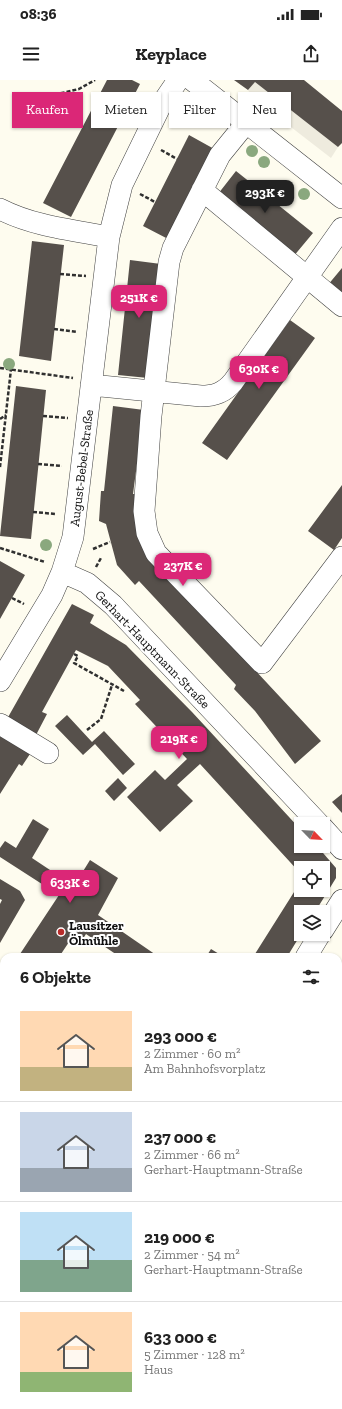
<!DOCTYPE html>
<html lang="de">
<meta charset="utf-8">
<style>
body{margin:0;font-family:"Zilla Slab",serif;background:#f2f2f2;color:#222;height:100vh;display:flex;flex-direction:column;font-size:15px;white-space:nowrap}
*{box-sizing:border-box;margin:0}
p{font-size:13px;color:#767676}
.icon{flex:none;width:22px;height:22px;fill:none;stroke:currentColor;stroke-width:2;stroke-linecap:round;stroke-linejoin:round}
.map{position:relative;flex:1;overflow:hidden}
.sheet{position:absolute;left:0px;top:873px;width:342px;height:456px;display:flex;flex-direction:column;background:#fff;border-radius:12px 12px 0 0;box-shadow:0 1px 3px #0004}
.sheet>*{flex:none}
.guide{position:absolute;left:12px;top:12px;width:318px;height:36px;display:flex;gap:8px}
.needle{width:26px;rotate:115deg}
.controls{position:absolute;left:294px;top:737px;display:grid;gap:8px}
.controls a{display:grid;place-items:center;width:36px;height:36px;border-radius:0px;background:#fff;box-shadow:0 1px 3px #0004;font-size:20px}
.price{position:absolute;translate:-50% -34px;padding:0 9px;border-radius:8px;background:#db2777;color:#fff;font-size:13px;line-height:26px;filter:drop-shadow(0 1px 2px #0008)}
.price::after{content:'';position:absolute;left:50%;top:24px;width:12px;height:9px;margin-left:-6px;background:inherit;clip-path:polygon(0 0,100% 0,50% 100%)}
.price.current{background:#222;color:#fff}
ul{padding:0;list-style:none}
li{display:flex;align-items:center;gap:12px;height:100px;padding:0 20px}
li+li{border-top:1px solid #e0e0e0}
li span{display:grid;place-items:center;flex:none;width:112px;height:80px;border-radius:0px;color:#555}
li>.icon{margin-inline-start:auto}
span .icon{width:48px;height:48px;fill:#fffc;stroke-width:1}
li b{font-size:17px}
h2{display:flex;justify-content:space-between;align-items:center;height:48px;padding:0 20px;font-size:17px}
.tag{padding:0 14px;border-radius:0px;background:#fff;box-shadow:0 1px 3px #0004;font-size:14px;line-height:36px}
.tag.current{background:#db2777;color:#fff}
.status{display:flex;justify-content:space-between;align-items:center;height:28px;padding:0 20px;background:#fff;direction:ltr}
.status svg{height:11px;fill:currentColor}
header{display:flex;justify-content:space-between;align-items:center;height:52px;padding:0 20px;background:#fff;font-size:18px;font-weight:800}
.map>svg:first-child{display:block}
</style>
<div class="status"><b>08:36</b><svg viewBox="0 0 49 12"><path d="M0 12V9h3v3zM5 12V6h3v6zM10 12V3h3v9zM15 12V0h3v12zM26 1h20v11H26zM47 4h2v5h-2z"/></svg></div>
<header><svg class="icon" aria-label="menu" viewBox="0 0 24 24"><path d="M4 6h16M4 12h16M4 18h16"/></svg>Keyplace<svg class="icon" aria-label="share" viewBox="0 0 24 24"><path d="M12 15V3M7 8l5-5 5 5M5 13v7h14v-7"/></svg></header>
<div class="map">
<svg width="342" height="1329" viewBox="0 0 342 1329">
<rect width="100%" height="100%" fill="#fefcef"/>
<path fill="#cfe7ba" d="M44,1325h102l5,4h-109z"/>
<path fill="#eeebde" d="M255,2l83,65 -7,11 -79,-61 -4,-7z"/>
<path fill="#56504b" d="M107,0h25l8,4 -69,133 -28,-14z
M234,0h70l38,31v32l-4,4 -83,-65 -7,8z
M189,55l27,15 -46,90 -27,-14z
M236,91l77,62 -20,24 -75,-63z
M32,161l32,4 -13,116 -32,-5z
M130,180l31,4 -13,114 -30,-3z
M342,188v30l-15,-12z
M290,240l25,18 -88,122 -25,-17z
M16,306l30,4 -15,149 -31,-3z
M113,326l31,4 -11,84h3l9,58 176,189 -26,23 -40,-53 -21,-22 2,-4 -97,-104 -4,4 -18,-20 -11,-41 -7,-3 2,-30h3z
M342,405v53l-8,12 -26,-19z
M0,481l25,14 -25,44z
M72,524l22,11 -4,8 36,22 66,67 109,118v16h16l19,22v10l-21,34h-14v22l-14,23h-34l48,-76v9h22v-22h-22v6l-101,-110 -23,21 16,16 -33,31 -33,-35 28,-27 10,10 22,-21 -52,-55 5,-4 -32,-34 -32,-16 -34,62 5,2 -11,21 -29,-16z
M67,635l25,27 12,-11 31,33 -12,11 -28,-31 -12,11 -28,-29z
M0,651l32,20 -10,15 -3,-2 -19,30z
M118,698l9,10 -13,13 -9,-10z
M342,714v19l-10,-11z
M33,739l16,10 -17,29 42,28 16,-26 28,18 -20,37 61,42h-39l-34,-23 -7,11 -8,-6 -12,18h-41l41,-62 -59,-38v-9l5,-7 11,7z
M0,799l20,12 5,9 -25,43v-39l2,-4 -2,-1z
M211,869l13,8h-18z
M338,973l4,3v28l-4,-2z
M4,1138v24l-4,6v-24z
M0,1169l4,2v22l-4,-3z
M4,1214v32l-4,7v-32z
M4,1267v58h4l-3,4h-5v-55z
M338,1281l4,3v27l-4,-4 2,-6 -2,-1z
M157,1325h20l-2,4h-12z
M182,1325h8l6,4h-17z
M224,1325h31l5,4h-31z
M285,1325h49l5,4h-58z"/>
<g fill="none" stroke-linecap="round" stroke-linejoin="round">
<g stroke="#414141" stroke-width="22">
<path id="minor" d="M192,0l150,118
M246,43l-26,32 -47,93 -4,14 -18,154 -7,95 3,22 9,20 106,110 80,-106
M202,110l140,116
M0,129c33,17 72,21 109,28
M91,305l110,11c13,0 23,-3 32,-14l109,-154
M62,492l25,11 26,22 206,219
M0,601l52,-86 10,-23 11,-35 36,-300 13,-52 39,-80 17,-25
M0,644l48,29
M323,748l19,21
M323,850l19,-30
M306,877l14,-23
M338,1042l4,3
M0,1100l4,-5
M338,1318l4,3
M22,1329l2,-4"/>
</g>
<path stroke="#303030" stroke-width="2.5" stroke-dasharray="4 2" stroke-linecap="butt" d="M49,16l30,-7 16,-9
M249,21l3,-4
M161,70l16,9
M140,114l15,8
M60,194l26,2
M54,249l23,3
M0,288l73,10
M43,336l25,2
M0,339l6,-4
M38,384l24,2
M0,387l11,-98
M33,432l23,2
M0,468l45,14
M93,469l17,-7
M96,487l5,-9
M12,518l12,6
M74,574l4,2 -4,7 50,28
M87,650l14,-11 11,-34
M112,1325l3,4
M108,1329l2,-4"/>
<use href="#minor" stroke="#fff" stroke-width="21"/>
</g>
<g fill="#8aa87e">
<circle cx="204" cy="30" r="6"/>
<circle cx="252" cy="71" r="6"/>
<circle cx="264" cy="82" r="6"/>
<circle cx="304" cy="114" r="6"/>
<circle cx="9" cy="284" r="6"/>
<circle cx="46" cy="465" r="6"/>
</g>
<circle fill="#b82c2b" stroke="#fff" stroke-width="1.5" cx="61" cy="852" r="4"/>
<g text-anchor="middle" stroke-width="4" stroke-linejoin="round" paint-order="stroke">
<g font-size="13" fill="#0e0e0e" stroke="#fff">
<text transform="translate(81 388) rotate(-83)" y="5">August-Bebel-Straße</text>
<text transform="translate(153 569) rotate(46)" y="5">Gerhart-Hauptmann-Straße</text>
</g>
<g font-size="13" font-weight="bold" fill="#0e0e0e" stroke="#fff" text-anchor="start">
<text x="69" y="850">Lausitzer<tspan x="69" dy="15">Ölmühle</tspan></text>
</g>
</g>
</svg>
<div class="controls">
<a><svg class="needle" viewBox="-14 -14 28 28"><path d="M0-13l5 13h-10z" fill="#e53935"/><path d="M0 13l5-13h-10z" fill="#767676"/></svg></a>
<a><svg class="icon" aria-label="locate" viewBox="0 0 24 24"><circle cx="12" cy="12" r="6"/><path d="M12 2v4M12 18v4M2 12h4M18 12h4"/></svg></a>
<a><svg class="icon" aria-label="layers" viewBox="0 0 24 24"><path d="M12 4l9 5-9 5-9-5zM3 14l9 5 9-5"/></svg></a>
</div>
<b class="price current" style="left:265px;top:134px">293K €</b>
<b class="price" style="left:139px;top:239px">251K €</b>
<b class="price" style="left:259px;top:310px">630K €</b>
<b class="price" style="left:183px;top:507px">237K €</b>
<b class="price" style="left:179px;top:680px">219K €</b>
<b class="price" style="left:70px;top:824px">633K €</b>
<div class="guide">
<a class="tag current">Kaufen</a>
<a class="tag">Mieten</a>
<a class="tag">Filter</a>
<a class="tag">Neu</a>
</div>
<section class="sheet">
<h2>6 Objekte<svg class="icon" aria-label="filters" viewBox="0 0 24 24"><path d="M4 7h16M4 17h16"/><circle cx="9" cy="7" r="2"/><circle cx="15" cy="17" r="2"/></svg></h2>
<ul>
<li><span style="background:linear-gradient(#ffd9b3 70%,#c2b280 0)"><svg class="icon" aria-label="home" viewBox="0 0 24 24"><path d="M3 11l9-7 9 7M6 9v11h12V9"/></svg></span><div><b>293 000 €</b><p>2 Zimmer · 60 m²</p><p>Am Bahnhofsvorplatz</p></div></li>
<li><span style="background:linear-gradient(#c9d6e8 70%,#9aa5b1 0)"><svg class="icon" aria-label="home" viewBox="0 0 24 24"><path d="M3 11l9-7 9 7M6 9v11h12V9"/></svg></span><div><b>237 000 €</b><p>2 Zimmer · 66 m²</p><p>Gerhart-Hauptmann-Straße</p></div></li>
<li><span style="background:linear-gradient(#bfe0f5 60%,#7fa58c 0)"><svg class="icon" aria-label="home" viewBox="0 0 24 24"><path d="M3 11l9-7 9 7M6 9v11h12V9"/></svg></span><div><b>219 000 €</b><p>2 Zimmer · 54 m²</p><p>Gerhart-Hauptmann-Straße</p></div></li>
<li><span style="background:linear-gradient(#ffd9b3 75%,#8fb573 0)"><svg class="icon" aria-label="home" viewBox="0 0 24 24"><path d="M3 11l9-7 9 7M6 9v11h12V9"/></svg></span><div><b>633 000 €</b><p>5 Zimmer · 128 m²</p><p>Haus</p></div></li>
</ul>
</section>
</div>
